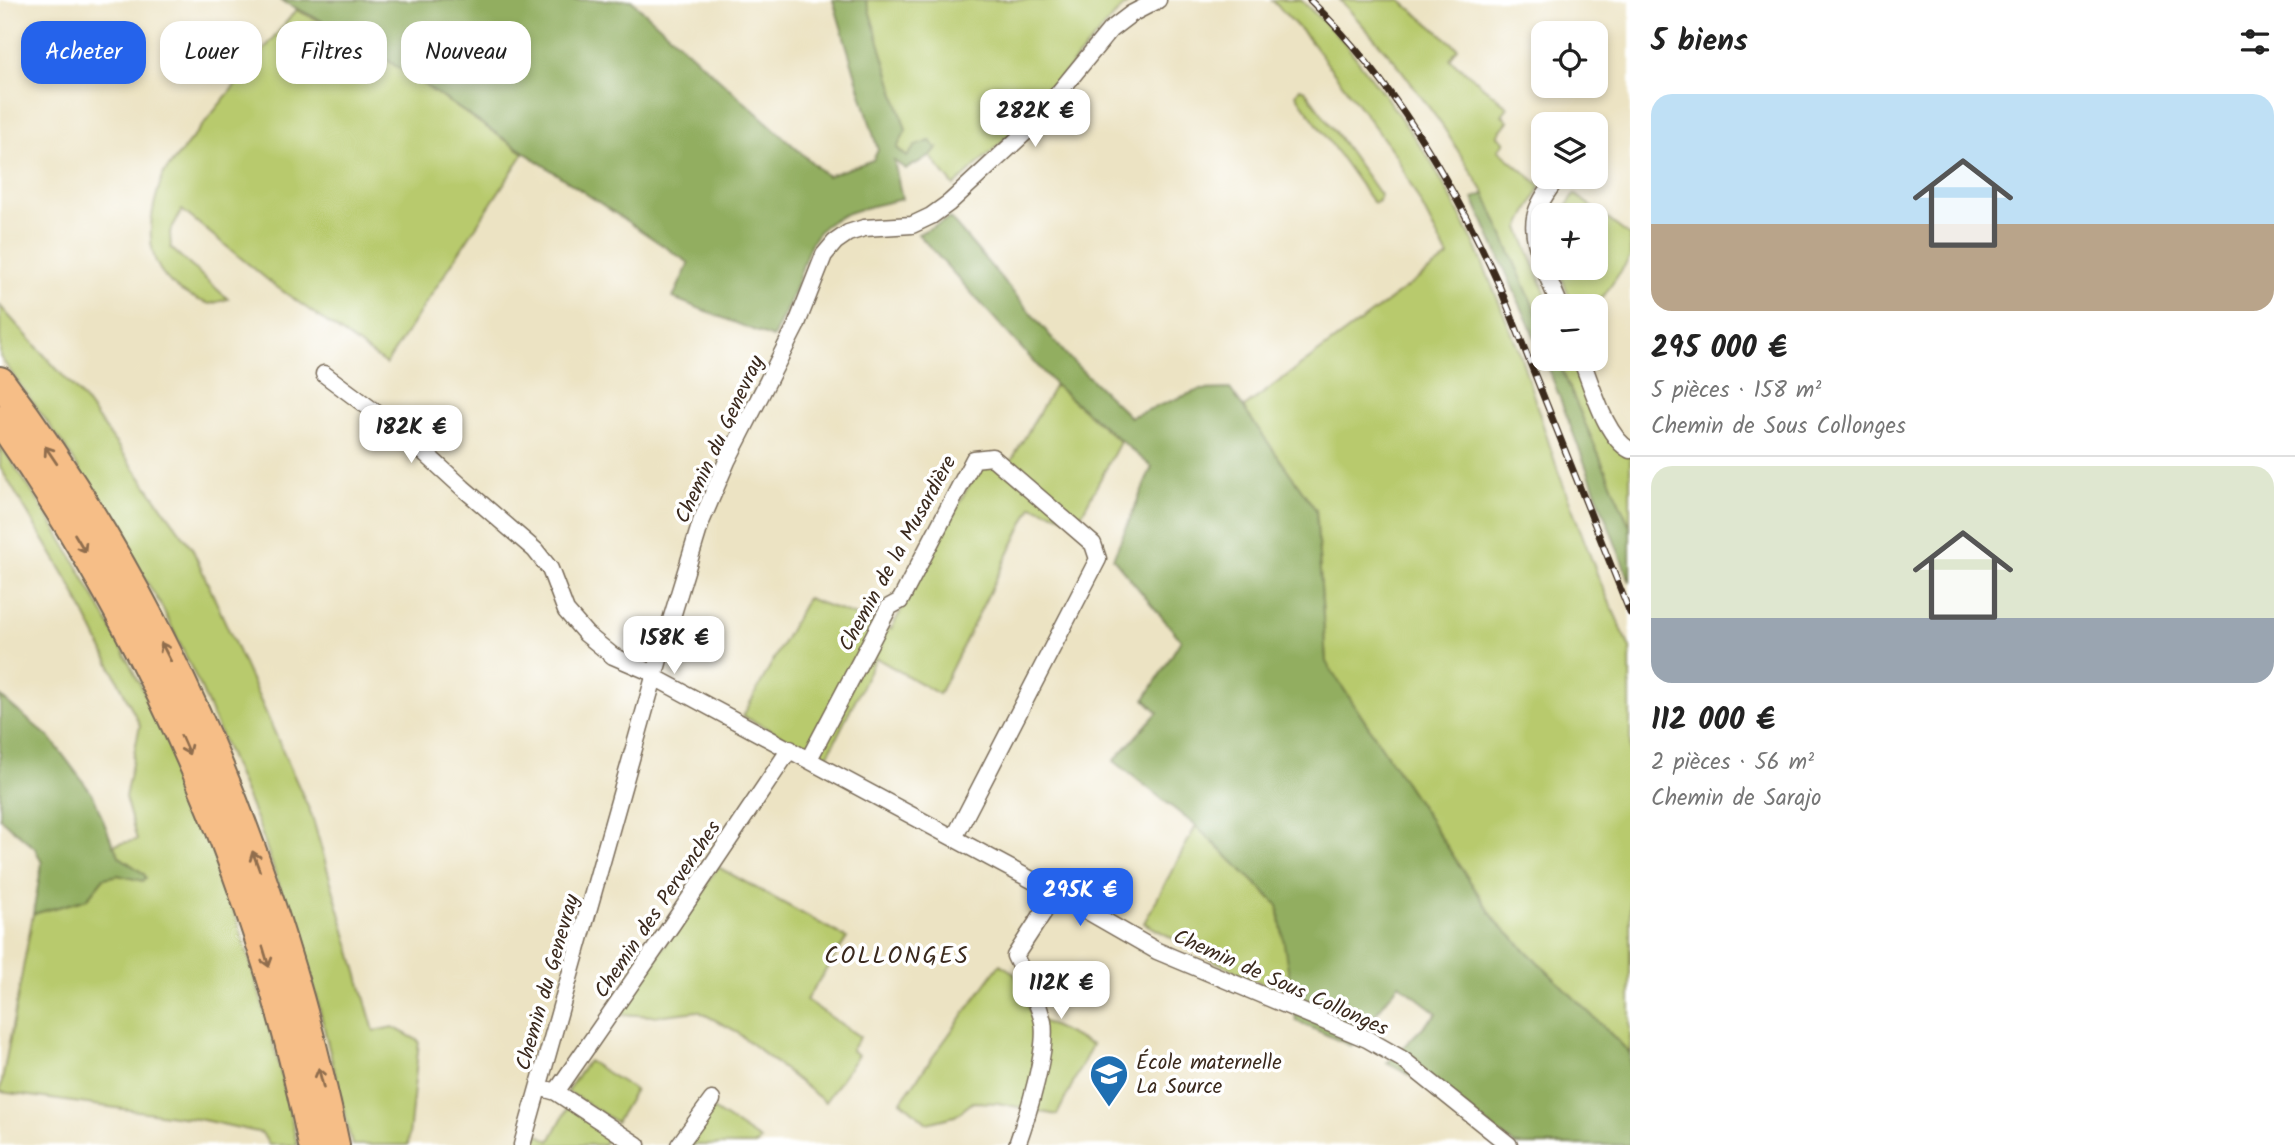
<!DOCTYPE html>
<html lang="fr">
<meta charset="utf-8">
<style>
body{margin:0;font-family:Kalam,sans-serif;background:#f6f6f6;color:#222;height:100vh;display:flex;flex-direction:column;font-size:26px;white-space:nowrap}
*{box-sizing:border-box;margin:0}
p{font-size:23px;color:#767676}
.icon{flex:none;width:38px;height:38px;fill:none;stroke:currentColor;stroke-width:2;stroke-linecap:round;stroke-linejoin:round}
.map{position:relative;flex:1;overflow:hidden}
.panel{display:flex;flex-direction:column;background:#fff;width:665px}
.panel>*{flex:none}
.banner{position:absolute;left:21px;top:21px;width:665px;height:63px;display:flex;gap:14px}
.controls{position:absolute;left:1531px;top:21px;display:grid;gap:14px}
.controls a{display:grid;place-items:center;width:77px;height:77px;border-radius:14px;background:#fff;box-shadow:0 4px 10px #0003;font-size:35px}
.price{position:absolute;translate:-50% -60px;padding:0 16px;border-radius:14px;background:#fff;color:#222;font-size:23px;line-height:46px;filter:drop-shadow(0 2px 4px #0008)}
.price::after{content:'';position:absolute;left:50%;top:42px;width:21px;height:16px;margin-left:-10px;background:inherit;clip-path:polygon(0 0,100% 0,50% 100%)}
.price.current{background:#2563eb;color:#fff}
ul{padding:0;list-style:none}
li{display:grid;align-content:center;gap:14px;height:371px;padding:0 21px}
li+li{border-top:2px solid #e0e0e0}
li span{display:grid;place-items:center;height:217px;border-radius:21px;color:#555}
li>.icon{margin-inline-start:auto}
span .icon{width:126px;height:126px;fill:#fffc;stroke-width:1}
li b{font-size:30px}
h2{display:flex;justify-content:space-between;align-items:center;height:84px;padding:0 21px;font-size:30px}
.chip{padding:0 24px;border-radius:21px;background:#fff;box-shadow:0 4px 10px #0003;font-size:24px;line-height:63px}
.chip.current{background:#2563eb;color:#fff}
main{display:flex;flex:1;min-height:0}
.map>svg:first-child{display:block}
</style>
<main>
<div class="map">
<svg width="1630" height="1145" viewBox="0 0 1630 1145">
<rect width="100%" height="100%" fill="#fff"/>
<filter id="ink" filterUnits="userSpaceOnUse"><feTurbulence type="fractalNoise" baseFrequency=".0143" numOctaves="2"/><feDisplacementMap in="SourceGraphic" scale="14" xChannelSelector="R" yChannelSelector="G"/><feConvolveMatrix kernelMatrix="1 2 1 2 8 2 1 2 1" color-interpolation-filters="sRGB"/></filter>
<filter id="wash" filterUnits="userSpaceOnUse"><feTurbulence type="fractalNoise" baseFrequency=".00686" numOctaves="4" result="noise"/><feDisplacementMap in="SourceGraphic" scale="28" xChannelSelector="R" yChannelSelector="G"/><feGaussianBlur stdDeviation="1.57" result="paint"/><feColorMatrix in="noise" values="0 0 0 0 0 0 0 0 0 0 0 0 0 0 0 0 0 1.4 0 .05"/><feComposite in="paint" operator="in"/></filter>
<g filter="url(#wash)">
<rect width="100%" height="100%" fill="#ece3c3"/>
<path fill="#b8ca6d" stroke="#7a7a46" stroke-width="2" d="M866,0h265l-21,20 -90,105 -66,61 -24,-30 7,-8 -30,9 -10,-9z
M1272,0h29l42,41 43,56 44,63 20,36 26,51 42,101 40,123 41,108 31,69v405l-134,-132 -170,-259 -10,-152 -73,-102 205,-151 -53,-103 -87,-116z
M1340,0h60l58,48 -8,11 58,48 -6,8 6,6 -11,14 8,7 -7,8 43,36 -22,42 32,78h-7l-1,23 -58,-135 -43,-69 -48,-65z
M296,10l54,25 174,118 -138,211 -112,-79 -92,-75 -12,22 1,16 57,51 -18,5c-69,-21 -68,-73 -46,-131z
M1300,88l5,2 75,105 -1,6 -4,2 -3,-2 -73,-102 -3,-5z
M1575,194l55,42v22l-34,49 -23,-1 -15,-38h38v-53h-36z
M0,306l82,91 110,151 120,268 62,215 19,-4 26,14 -11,104h-56l-36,-151 -57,-168 -58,-138 -39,-81 -96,-159 -66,-91z
M1557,359h16l29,71 28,27v70z
M1055,385l65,57 -42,79 -46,-15 -93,188 -63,-36 -50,101 -83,-43 64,-118 84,31 89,-164 30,-2z
M0,446c39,52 72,109 103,167 93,169 155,344 194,532h-28l-7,-12 -59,-13 -203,-28 33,-178 54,-15 17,-21 14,-3 25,6 1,-7 -24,-17 -7,-12 24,-5 -12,-43 15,-72 -70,-141 -70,-117z
M1196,826l82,79 15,91 -51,-21 -98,-52z
M718,867l129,71 -41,62 54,37 -9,13 7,5 -33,47 -91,-72 -36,-19 -43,5 -37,-2z
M1000,964l14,9 18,43 60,29 -35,70 -59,-12 -25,-1 -18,14 -28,7 -26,-22z
M588,1061l47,29 -19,32 -49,-31z
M568,1107l42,28 -7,10h-68l3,-11 12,7z
M713,1109l47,31 -3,5h-69z"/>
<path fill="#92ae60" stroke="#666c3f" stroke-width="2" d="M280,0h351l196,176 46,-16 5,-10 -45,-150h33l40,130 -9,18 10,9 8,-11 15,-5 7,7 -7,8 -24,13 -12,-8 8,38c-24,6 -51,10 -72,23 -22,14 -25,39 -33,61 -6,19 -16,37 -24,55l-100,-40 16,-35 -339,-228z
M1485,194l58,135v27l-70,-158z
M950,218l119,140 61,59 69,-27 31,-1 86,121 10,152 170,259 134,132v92h-115l-62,-47 -66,-35 50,-50 -38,-29 -48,62 -55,-25 -18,-116 -82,-79 -82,-65 44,-49 -13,-13 36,-59 -68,-82 39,-91 -97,-82 -137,-151z
M1545,359h12l73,168v55z
M0,696l51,43 42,56 20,50 7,12 24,17 2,4 -3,3 -25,-6 -14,3 -17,21 -54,15 9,-51 -7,-15 -35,-30z"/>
</g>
<g filter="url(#ink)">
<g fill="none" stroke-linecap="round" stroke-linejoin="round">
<g stroke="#796b58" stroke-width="19">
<path id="street" d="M1544,266c-17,-41 -12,-56 14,-89
M1544,268l16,38
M1581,359c11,26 24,78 49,91
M324,374l79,59 60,55 72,62 15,19 16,42 20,23 27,22 42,18
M654,677l402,216 101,58 210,88 35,20 107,86
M809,759l80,-152 11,-6 74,-142 18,-2 101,87 5,15 -144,279
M539,1087l17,5 117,-169 117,-174
M556,1092l81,53
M522,1145l138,-489 41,-134 26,-61 69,-135 28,-71 11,-13 13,-9 16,-5 48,-3 19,-9 18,-13 80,-74 81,-99 21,-16 27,-14
M679,1145l33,-45
M1017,1145c10,-28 31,-95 26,-123 -5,-22 -18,-45 -28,-66l41,-63"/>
</g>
<g stroke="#796b58" stroke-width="32">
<path id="highway" d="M0,381c169,224 278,490 335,764
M0,420c153,219 260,463 313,725"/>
</g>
<use href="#street" stroke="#fff" stroke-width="16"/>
<use href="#highway" stroke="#f6be87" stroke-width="28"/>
<g stroke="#3b2a1e" stroke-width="7">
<path id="rail" d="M1310,0c83,81 141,179 189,285l131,328"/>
</g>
<use href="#rail" stroke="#fff" stroke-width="4.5" stroke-dasharray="13" stroke-linecap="butt"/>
</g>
<defs><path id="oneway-shaft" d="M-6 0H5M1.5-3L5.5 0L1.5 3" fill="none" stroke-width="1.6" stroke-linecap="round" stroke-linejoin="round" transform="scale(1.75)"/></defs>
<g stroke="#8f6d4d">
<use href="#oneway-shaft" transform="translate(51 455) rotate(-124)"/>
<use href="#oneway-shaft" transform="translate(80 543) rotate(59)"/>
<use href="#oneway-shaft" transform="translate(166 652) rotate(-117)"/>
<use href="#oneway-shaft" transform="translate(185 745) rotate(66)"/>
<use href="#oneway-shaft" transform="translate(256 861) rotate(-110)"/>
<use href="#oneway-shaft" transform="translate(266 957) rotate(73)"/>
<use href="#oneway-shaft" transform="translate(321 1078) rotate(-104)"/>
</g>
</g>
<defs>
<g id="school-pin" transform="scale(2.0125)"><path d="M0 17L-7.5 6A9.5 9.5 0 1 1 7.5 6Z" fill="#1f6fb2" stroke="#fff"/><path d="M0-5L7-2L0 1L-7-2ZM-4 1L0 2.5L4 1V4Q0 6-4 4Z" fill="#fff"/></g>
</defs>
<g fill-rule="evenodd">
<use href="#school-pin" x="1109" y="1074"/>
</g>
<g text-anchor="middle" stroke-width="7" stroke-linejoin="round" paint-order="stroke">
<g font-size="21" fill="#3b2a1e" stroke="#fff">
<text transform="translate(719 439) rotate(-65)" y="7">Chemin du Genevray</text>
<text transform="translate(897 553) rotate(-61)" y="7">Chemin de la Musardière</text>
<text transform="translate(657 909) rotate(-56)" y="7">Chemin des Pervenches</text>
<text transform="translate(547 982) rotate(-74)" y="7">Chemin du Genevray</text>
<text transform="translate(1281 982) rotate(24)" y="7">Chemin de Sous Collonges</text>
</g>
<g font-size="21" fill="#3b2a1e" stroke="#fff" text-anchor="start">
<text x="1136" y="1069">École maternelle<tspan x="1136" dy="24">La Source</tspan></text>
</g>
<g font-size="24" letter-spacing="2" fill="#3b2a1e" stroke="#fff">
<text x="897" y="963">COLLONGES</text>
</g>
</g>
</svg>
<div class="controls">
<a><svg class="icon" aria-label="locate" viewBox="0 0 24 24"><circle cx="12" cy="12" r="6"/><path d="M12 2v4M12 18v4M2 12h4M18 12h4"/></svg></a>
<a><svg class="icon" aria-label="layers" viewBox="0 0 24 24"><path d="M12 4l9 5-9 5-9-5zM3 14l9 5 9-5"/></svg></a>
<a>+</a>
<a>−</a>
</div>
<b class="price" style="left:1035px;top:149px">282K €</b>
<b class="price" style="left:411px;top:465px">182K €</b>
<b class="price" style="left:674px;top:676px">158K €</b>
<b class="price current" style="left:1080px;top:928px">295K €</b>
<b class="price" style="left:1061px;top:1021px">112K €</b>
<div class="banner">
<a class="chip current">Acheter</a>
<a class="chip">Louer</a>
<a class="chip">Filtres</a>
<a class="chip">Nouveau</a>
</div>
</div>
<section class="panel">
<h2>5 biens<svg class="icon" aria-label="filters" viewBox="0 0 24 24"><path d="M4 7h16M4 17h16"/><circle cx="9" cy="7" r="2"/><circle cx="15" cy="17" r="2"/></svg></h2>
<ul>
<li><span style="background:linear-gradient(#bfe0f5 60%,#b9a48a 0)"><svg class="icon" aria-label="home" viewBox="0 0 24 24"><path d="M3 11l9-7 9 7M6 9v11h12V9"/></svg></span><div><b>295 000 €</b><p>5 pièces · 158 m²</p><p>Chemin de Sous Collonges</p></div></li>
<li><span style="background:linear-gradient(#dfe7d0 70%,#9aa5b1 0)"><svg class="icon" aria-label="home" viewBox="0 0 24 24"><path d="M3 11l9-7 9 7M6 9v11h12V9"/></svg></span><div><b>112 000 €</b><p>2 pièces · 56 m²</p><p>Chemin de Sarajo</p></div></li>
</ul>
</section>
</main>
